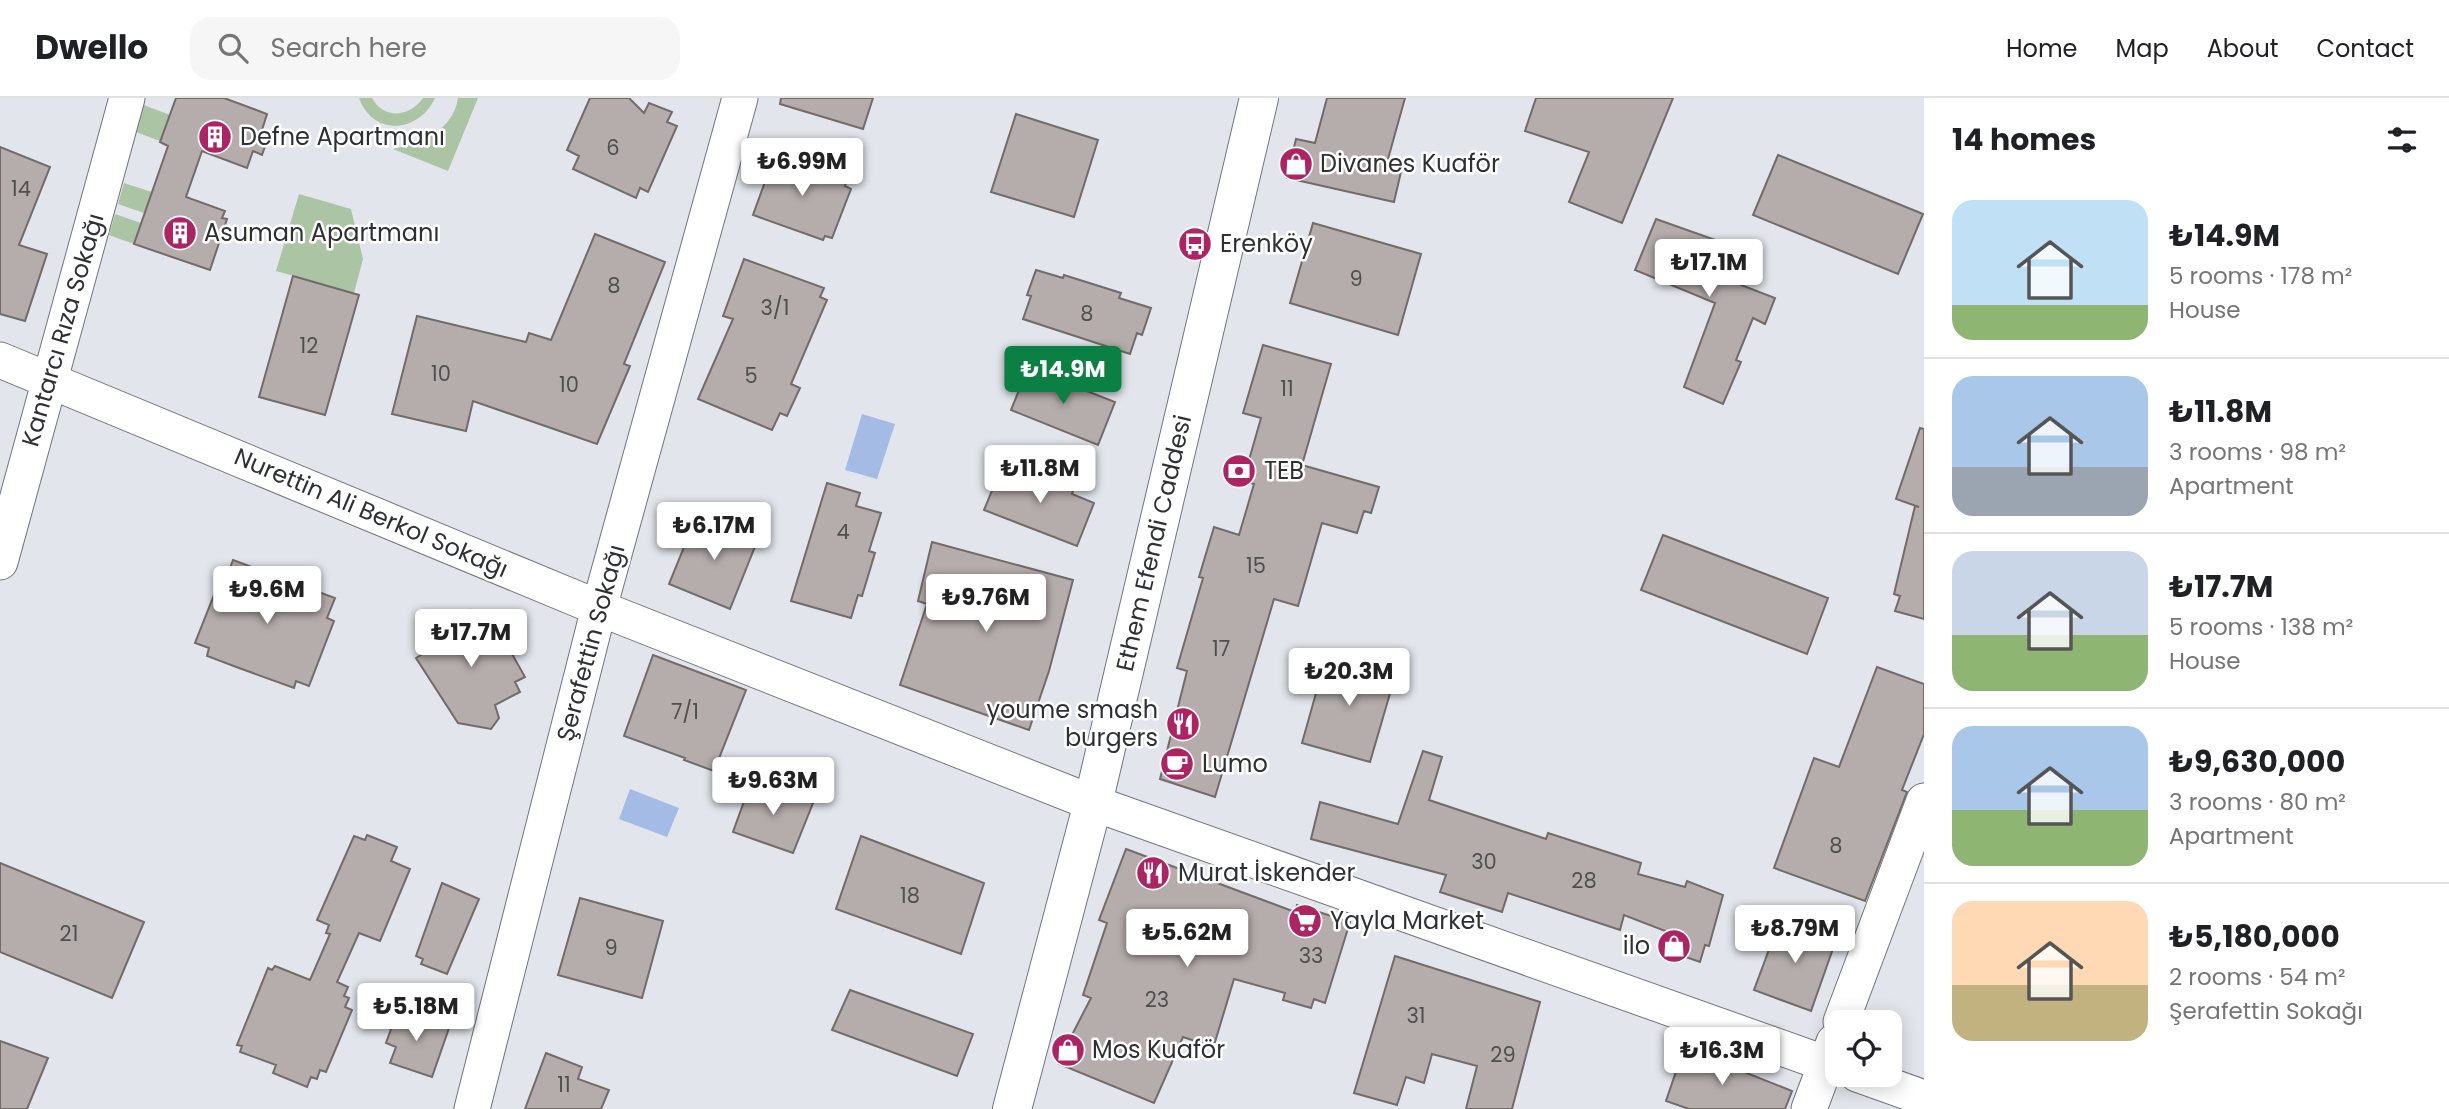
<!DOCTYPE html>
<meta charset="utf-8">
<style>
body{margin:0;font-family:Poppins,sans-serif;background:#f6f6f6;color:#202124;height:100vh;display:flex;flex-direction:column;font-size:26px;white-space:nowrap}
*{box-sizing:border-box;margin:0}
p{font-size:23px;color:#757577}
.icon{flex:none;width:38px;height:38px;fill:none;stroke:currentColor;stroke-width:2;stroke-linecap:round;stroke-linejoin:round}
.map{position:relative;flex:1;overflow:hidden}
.details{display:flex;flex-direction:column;background:#fff;width:525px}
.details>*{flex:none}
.buttons{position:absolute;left:1825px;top:912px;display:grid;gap:14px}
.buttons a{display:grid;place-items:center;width:77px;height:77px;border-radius:14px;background:#fff;box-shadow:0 4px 18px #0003;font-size:35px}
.price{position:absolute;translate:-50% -60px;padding:0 16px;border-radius:7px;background:#fff;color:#222;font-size:23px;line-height:46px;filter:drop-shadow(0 2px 4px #0008)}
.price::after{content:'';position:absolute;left:50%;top:42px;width:21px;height:16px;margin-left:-10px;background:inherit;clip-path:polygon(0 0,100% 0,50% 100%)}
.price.current{background:#0b8043;color:#fff}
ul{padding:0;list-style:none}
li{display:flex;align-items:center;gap:21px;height:175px;padding:0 28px}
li+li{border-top:2px solid #e0e0e0}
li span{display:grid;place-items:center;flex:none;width:196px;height:140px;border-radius:21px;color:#555}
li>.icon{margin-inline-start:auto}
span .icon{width:84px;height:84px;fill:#fffc;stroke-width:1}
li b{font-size:30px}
h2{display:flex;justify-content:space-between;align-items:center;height:84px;padding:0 28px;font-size:30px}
header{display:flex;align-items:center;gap:42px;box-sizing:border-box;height:98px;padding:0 35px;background:#fff;border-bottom:2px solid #e0e0e0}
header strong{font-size:33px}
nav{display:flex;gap:38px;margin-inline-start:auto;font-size:24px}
.search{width:490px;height:63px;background:#f6f6f6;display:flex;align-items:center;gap:18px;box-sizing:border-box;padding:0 24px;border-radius:21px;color:#757577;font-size:26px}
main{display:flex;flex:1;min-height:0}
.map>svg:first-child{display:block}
</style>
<header>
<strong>Dwello</strong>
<div class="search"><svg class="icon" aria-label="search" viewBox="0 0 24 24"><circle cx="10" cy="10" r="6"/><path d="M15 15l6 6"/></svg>Search here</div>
<nav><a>Home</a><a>Map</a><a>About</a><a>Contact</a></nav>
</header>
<main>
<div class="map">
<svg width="1924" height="1011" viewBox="0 0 1924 1011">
<rect width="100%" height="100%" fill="#e2e6ec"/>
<path fill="#abc4a3" d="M359,0h13c12,22 38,19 51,0h12c-16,35 -62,39 -76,0z
M458,0h20l-30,73 -55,-22c29,-7 60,-18 65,-51z
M144,7l26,10 -10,26 -24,-9z
M124,85l28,9 -8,21 -26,-9z
M299,96l52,15 12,50 -9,34 -78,-22z
M115,116l26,9 -7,21 -25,-9z"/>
<path fill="#a3bbe5" d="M862,316l33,10 -18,55 -32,-9z
M630,691l49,19 -12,29 -48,-18z"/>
<path fill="#b5adab" stroke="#726b69" stroke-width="2" d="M176,0h48l43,16 -5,16 8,2 -8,23 -9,-4 -6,17 -45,-17 -16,46 39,14 -3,7 5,1 -17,51 -76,-26 34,-98 -8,-4z
M590,0h39l15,15 5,-10 23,9 -5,10 10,4 -29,66 -8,-4 -4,10 -63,-29 6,-13 -12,-6z
M781,0h92l-10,31 -83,-25z
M1327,0h78l-17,61 15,4 -9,39 -107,-24 9,-39 19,4z
M1536,0h137l-51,125 -53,-21 20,-50 -64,-21z
M1016,16l82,26 -24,77 -83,-25z
M0,49l50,20 -31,78 28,9 -22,67 -25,-7z
M775,56l71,27 -1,5 6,3 -19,49 -7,-2 -2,4 -70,-25z
M1778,57l145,59 -25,60 -145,-59z
M1656,121l99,35 -14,31 34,13 -10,26 -12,-6 -17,42 5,2 -18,42 -39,-17 31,-84 -80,-33z
M1313,125l108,31 -23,81 -108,-32z
M595,136l70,28 -41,102 6,2 -33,78 -124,-43 -7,30 -74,-17 25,-98 109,26 3,-9 22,7z
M744,161l80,29 -4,9 7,3 -36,84 9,4 -13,28 -7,-3 -8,17 -74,-31 35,-80 -10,-3z
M1036,172l27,8 1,-3 57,18 -2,5 32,10 -9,27 -5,-2 -7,21 -107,-35 8,-23 -4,-1z
M293,178l66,19 -34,120 -66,-18z
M1263,247l68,19 -29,101 77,22 -8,26 -7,-2 -7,22 -35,-10 -24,83 -24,-7 -59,198 -55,-18 27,-108 -10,-3 26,-90 -4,-1 15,-50 25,8 15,-51 -11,-3 18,-63 -18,-5z
M1028,270l87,34 -17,43 -87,-35z
M1920,330l4,1v190l-29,-8 5,-15 -6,-2 21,-88 4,1 -23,-8z
M1003,366l33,15 3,-5 35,14 -2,6 22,9 -17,43 -93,-36z
M827,385l33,10 -4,13 25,7 -12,38 6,2 -13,43 -4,-1 -7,23 -60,-17z
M697,417l61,24 -28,70 -61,-25z
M1663,437l165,63 -21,56 -166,-64z
M932,444l141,38 -24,91 -20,59 -129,-45 27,-81 -9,-3z
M233,462l102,38 -8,20 7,3 -25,65 -13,-5 -2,7 -55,-20 -32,-12 2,-8 -14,-5 25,-63 5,1z
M470,512l6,10 13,-7 36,64 -10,5 5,10 -25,13 4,13 -8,11 -33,-6 -42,-65 12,-7 -6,-10z
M1327,556l69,19 -26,89 -68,-19z
M653,557l93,35 -32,81 -30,-11 1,-2 -61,-22z
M1877,569l47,17v50l-22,56 5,2 -42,109 -91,-33 40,-110 25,9z
M1423,653l19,6 -13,43 117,39 2,-6 93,30 -3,11 47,13 2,-6 36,14 -14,51 -4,-1 -5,17 -37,-13 5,-17 -44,-17 -4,15 -112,-37 -6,19 -62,-20 6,-17 -135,-36 9,-37 78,22z
M751,684l62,21 -20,50 -60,-21z
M367,737l30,12 -6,14 19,8 -30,72 -21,-8 -22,49 11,5 -4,9 5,2 -4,9 7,3 -26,62 -6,-2 -3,9 -6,-2 -4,10 -34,-14 3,-8 -36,-13 2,-6 -5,-1 31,-77 4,2 3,-4 35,14 20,-46 -4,-1 3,-8 -12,-5 37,-84 11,4z
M861,738l123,47 -23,71 -125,-45z
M1126,751l169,63 2,-7 53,17 -25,81 -11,-4 -3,9 -28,-8 2,-7 -51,-14 -19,63h-3l-2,4 -27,-9 -29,66 -95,-39 2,-8 30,-58 -8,-3 24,-72 -8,-3z
M0,765l144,59 -32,76 -112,-46z
M442,785l37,16 -32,75 -26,-10 2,-5 -7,-3z
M580,800l83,23 -21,77 -84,-23z
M1780,822l56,20 -25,71 -57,-21z
M1395,858l145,46 -28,107h-46l11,-43 -45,-12 -8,29 -18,-6 -9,28 -43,-12z
M850,892l123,44 -16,42 -125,-46z
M398,912l51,18 -17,49 -42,-14 6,-16 -10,-4z
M0,943l48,17 -21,51h-27z
M1684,950l108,43 -7,18h-96l-23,-8z
M546,955l36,14 -4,12 31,11 -8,19h-76z"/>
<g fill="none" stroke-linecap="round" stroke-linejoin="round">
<g stroke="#71757a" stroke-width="37">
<path id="minor" d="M0,262l599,248 494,195 745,265
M0,464l127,-464
M1841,924l83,-221
M1857,976l67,24
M472,1011l127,-501 141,-510
M1809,1011l25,-67"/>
</g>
<g stroke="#71757a" stroke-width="40">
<path id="secondary" d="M1012,1011l81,-306 166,-705"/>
</g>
<use href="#minor" stroke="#fff" stroke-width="35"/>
<use href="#secondary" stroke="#fff" stroke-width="38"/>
</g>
<defs>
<g id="building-disc" transform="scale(1.75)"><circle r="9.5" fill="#ae2362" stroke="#fff"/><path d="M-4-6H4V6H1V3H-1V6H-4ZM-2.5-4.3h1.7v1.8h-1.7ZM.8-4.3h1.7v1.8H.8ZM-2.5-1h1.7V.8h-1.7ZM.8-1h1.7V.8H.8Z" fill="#fff"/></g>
<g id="shop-disc" transform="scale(1.75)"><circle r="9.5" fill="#ae2362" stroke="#fff"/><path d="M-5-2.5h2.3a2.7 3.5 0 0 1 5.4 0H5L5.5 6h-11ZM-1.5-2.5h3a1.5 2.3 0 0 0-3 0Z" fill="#fff"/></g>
<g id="bus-disc" transform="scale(1.75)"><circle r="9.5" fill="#ae2362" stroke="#fff"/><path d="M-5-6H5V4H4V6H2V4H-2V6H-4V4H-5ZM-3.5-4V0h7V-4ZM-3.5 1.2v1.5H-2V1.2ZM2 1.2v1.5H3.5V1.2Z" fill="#fff"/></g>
<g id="bank-disc" transform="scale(1.75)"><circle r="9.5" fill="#ae2362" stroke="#fff"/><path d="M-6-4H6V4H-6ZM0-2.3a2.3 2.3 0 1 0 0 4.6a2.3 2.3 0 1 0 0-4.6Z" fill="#fff"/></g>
<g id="restaurant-disc" transform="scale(1.75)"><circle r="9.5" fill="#ae2362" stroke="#fff"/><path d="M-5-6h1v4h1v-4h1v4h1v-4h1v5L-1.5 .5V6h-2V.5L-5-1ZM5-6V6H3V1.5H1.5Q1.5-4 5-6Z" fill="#fff"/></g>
<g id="cafe-disc" transform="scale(1.75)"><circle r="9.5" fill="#ae2362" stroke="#fff"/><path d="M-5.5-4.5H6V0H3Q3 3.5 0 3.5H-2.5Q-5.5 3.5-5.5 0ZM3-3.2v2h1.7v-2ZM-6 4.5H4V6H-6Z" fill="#fff"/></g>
<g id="supermarket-disc" transform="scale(1.75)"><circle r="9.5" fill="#ae2362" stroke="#fff"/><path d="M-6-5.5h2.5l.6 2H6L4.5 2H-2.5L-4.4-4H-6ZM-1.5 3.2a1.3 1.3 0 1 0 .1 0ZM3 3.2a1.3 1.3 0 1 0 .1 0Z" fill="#fff"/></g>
</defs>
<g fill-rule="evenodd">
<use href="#building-disc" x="215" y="39"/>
<use href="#shop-disc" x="1296" y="66"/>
<use href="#building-disc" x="180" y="135"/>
<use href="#bus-disc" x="1195" y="146"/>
<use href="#bank-disc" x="1239" y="373"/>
<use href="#restaurant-disc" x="1183" y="626"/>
<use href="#cafe-disc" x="1177" y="666"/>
<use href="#restaurant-disc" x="1153" y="775"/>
<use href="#supermarket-disc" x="1305" y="823"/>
<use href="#shop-disc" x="1674" y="848"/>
<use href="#shop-disc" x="1068" y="952"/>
</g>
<g text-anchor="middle" stroke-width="5" stroke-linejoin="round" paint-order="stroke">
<g font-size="21" fill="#504f50">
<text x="613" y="57">6</text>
<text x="21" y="98">14</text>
<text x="1356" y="188">9</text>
<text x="614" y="195">8</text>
<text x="775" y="217">3/1</text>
<text x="1087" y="223">8</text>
<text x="309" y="255">12</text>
<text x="441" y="283">10</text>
<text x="751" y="285">5</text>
<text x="569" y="294">10</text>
<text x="1287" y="298">11</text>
<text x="843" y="441">4</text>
<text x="1256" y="475">15</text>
<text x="1221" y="558">17</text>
<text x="685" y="621">7/1</text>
<text x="1836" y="755">8</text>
<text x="1484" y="771">30</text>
<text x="1584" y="790">28</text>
<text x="910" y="805">18</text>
<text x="69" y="843">21</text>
<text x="611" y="857">9</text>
<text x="1311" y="865">33</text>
<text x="1157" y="909">23</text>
<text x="1416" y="925">31</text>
<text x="1503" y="964">29</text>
<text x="564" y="994">11</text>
</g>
<g font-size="24" fill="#2e3032" stroke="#fff" text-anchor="start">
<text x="240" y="47">Defne Apartmanı</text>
<text x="1320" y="74">Divanes Kuaför</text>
<text x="204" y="143">Asuman Apartmanı</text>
<text x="1220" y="154">Erenköy</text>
<text x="1264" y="381">TEB</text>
<text x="1158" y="620" text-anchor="end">youme smash<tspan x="1158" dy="28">burgers</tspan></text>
<text x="1202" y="674">Lumo</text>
<text x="1178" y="783">Murat İskender</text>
<text x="1330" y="831">Yayla Market</text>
<text x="1650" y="856" text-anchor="end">ilo</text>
<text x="1092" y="960">Mos Kuaför</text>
</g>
<g font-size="24" fill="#2e3032" stroke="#fff">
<text transform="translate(63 232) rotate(-74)" y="8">Kantarcı Rıza Sokağı</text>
<text transform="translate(371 415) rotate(23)" y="8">Nurettin Ali Berkol Sokağı</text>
<text transform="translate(1154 445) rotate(-77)" y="8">Ethem Efendi Caddesi</text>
<text transform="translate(591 545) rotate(-75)" y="8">Şerafettin Sokağı</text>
</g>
</g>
</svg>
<div class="buttons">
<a><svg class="icon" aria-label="locate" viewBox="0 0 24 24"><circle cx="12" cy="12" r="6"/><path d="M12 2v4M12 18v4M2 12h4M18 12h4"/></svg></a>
</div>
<b class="price" style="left:802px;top:100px">₺6.99M</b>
<b class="price" style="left:1709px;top:201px">₺17.1M</b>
<b class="price current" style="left:1063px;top:308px">₺14.9M</b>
<b class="price" style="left:1040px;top:407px">₺11.8M</b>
<b class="price" style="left:714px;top:464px">₺6.17M</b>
<b class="price" style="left:267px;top:528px">₺9.6M</b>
<b class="price" style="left:986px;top:536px">₺9.76M</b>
<b class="price" style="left:471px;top:571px">₺17.7M</b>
<b class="price" style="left:1349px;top:610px">₺20.3M</b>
<b class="price" style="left:773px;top:719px">₺9.63M</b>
<b class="price" style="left:1795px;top:867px">₺8.79M</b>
<b class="price" style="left:1187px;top:871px">₺5.62M</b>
<b class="price" style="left:416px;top:945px">₺5.18M</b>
<b class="price" style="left:1722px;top:989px">₺16.3M</b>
</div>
<section class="details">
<h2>14 homes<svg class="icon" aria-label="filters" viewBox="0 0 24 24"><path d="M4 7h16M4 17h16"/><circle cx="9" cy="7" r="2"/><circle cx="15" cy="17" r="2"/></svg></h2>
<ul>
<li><span style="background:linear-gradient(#bfe0f5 75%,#8fb573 0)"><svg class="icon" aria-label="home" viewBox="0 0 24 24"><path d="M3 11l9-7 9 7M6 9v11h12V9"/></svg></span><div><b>₺14.9M</b><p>5 rooms · 178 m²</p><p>House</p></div></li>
<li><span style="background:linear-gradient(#a9c7e8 65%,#9aa5b1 0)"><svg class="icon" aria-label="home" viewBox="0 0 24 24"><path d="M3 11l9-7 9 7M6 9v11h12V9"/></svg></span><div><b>₺11.8M</b><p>3 rooms · 98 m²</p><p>Apartment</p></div></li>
<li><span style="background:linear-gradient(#c9d6e8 60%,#8fb573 0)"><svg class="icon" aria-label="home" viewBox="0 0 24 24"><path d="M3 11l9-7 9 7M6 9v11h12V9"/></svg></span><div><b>₺17.7M</b><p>5 rooms · 138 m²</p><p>House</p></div></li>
<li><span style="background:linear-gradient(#a9c7e8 60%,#8fb573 0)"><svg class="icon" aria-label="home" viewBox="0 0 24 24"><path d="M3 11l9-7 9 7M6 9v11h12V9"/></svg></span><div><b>₺9,630,000</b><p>3 rooms · 80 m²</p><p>Apartment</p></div></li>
<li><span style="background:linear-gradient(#ffd9b3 60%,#c2b280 0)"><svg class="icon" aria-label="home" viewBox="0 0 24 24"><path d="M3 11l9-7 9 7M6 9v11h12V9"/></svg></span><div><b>₺5,180,000</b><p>2 rooms · 54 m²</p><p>Şerafettin Sokağı</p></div></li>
</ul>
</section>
</main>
